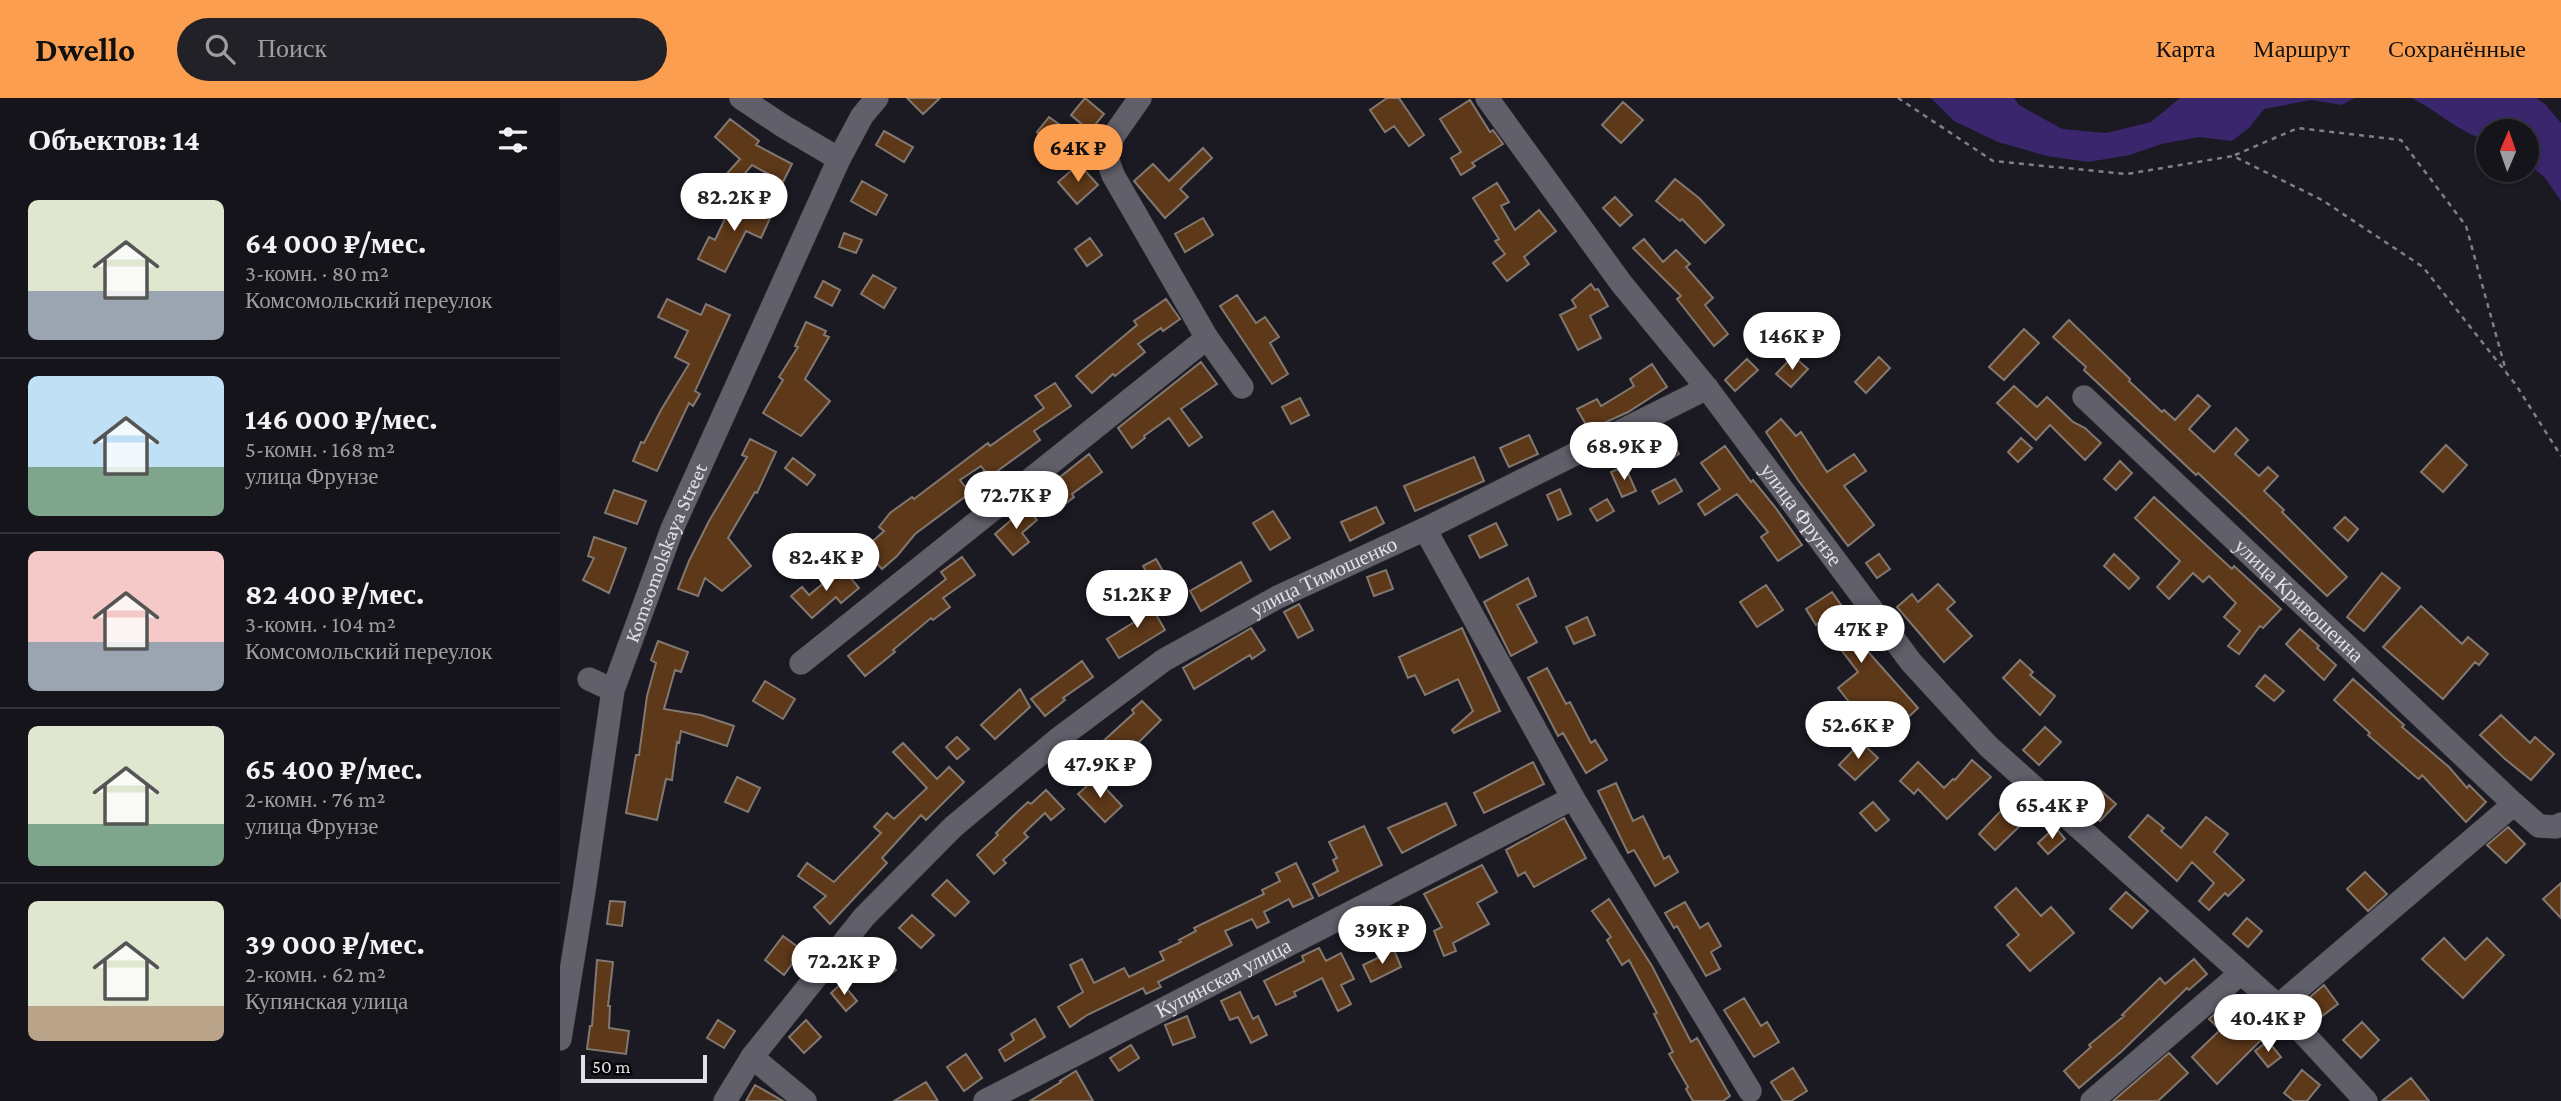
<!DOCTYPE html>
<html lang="ru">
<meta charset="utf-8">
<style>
body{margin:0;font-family:"Crimson Pro",serif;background:#212127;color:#f1f3f6;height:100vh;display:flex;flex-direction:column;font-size:26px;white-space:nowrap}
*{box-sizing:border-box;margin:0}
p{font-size:23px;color:#9d9ea2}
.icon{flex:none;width:38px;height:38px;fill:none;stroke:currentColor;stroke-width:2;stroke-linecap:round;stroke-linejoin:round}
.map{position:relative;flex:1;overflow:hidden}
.drawer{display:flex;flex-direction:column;background:#14141a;width:560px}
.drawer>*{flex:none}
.needle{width:46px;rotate:2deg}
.fabs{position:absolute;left:1916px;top:21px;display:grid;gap:14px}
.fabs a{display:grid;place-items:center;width:63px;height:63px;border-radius:50%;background:#14141a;box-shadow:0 2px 5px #0004,0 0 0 2px #333339;font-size:35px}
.scale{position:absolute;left:21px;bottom:18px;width:126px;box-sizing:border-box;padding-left:7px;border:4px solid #e0dfe5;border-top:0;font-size:19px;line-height:24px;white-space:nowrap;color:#e0dfe5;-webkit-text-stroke:5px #060609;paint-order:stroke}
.price{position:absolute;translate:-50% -60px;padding:0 16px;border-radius:24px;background:#fff;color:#222;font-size:23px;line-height:46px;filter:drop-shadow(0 2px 4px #0008)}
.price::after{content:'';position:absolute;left:50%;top:42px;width:21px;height:16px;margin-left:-10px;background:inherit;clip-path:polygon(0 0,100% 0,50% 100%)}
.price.on{background:#fb9e50;color:#111}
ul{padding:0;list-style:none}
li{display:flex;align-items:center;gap:21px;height:175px;padding:0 28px}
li+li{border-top:2px solid #333339}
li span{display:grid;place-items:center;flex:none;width:196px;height:140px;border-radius:10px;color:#555}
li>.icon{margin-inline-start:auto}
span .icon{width:84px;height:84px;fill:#fffc;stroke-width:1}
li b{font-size:30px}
h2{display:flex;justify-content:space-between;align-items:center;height:84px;padding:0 28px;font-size:30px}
header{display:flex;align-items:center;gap:42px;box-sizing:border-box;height:98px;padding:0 35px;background:#fb9e50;color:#111}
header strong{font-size:33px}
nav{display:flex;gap:38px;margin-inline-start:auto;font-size:24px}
.search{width:490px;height:63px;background:#212127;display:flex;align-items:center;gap:18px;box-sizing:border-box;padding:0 24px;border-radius:38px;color:#9d9ea2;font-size:26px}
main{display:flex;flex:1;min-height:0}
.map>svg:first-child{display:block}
</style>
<header>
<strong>Dwello</strong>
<div class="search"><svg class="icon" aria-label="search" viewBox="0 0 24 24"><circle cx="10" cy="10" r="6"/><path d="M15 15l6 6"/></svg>Поиск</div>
<nav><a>Карта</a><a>Маршрут</a><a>Сохранённые</a></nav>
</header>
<main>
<section class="drawer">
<h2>Объектов: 14<svg class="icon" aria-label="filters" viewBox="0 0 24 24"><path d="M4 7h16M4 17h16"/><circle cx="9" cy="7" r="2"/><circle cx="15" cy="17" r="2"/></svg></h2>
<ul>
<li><span style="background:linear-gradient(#dfe7d0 65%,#9aa5b1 0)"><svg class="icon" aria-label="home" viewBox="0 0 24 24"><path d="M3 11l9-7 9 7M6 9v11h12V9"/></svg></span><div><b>64 000 ₽/мес.</b><p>3-комн. · 80 m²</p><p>Комсомольский переулок</p></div></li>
<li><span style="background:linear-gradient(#bfe0f5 65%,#7fa58c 0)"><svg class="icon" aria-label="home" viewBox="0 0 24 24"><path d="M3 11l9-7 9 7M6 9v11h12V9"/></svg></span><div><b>146 000 ₽/мес.</b><p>5-комн. · 168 m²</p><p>улица Фрунзе</p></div></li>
<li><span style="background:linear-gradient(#f6c9c9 65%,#9aa5b1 0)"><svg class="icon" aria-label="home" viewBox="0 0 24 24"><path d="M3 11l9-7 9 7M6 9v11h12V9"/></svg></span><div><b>82 400 ₽/мес.</b><p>3-комн. · 104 m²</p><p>Комсомольский переулок</p></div></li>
<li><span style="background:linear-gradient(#dfe7d0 70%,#7fa58c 0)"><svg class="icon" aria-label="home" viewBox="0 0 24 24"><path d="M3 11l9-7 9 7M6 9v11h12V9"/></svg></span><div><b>65 400 ₽/мес.</b><p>2-комн. · 76 m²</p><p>улица Фрунзе</p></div></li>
<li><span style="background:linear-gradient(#dfe7d0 75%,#b9a48a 0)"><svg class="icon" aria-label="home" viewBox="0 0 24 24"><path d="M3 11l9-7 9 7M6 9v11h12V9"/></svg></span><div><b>39 000 ₽/мес.</b><p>2-комн. · 62 m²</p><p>Купянская улица</p></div></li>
</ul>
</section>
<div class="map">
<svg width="2001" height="1003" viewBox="0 0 2001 1003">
<rect width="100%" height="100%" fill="#1b1a23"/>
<path fill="#39266c" d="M1371,0h83l5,7 43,24 44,4 45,-11 29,-24h175l-13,7 -31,-5 -47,9 -14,18 -18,14 -33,-4 -38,7 -31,11 -42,7 -41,-6 -49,-14 -44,-21z
M1851,0h125l9,6 16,19v78l-16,-23 -18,-16v-31h-39v9c-29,-6 -50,-30 -77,-42z"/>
<path fill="#5d3819" stroke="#827870" stroke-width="2" d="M347,0h33l-17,16z
M525,0l19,16 -14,17 -19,-16z
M827,0h12l25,37 -15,11 -15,-20 -9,6 -15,-22z
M910,2l20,32 3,-2 10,14 -31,19 3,3 -14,9 -10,-17 10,-6 -21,-33z
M1063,4l20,18 -22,23 -19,-18z
M489,19l11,8 -12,15 -11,-8z
M170,21l29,22 -3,4 36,19 -9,18 -31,-17 -19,22 -10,-9 17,-19 -25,-22z
M324,33l29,16 -9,15 -28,-17z
M643,50l9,10 -32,31 8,8 -23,21 -31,-37 19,-17 16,17z
M519,66l19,21 -21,19 -19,-22z
M1115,81l24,19 25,27 -19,18 -23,-24 -2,2 -24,-20z
M302,83l25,14 -11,20 -25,-14z
M937,85l12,19 -8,4 14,24 24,-20 17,21 -32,26 5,7 -22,17 -14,-18 12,-9 -10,-13 4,-2 -26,-41z
M175,99l37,17 -11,24 -15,-7 -21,41 -27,-13 11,-22 6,3z
M1055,99l17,18 -12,11 -17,-18z
M643,120l10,17 -28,17 -10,-18z
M284,135l18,7 -6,13 -17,-6z
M530,140l12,17 -15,11 -12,-17z
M1084,141l19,23 13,-12 14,14 -4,3 27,31 -8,7 23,29 -14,12 -37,-47 4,-3 -48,-48z
M313,177l23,13 -12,20 -23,-14z
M263,183l17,9 -8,16 -17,-9z
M1031,186l4,6 3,-1 10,17 -18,10 11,22 -23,12 -18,-35 16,-8 -4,-7z
M677,197l19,28 9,-6 14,20 -9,6 18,31 -16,10 -52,-78z
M107,201l34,16 5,-11 24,11 -35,76 5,3 -7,12 -4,-3 -32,68 -24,-10 8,-19 3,1 17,-33 28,-46 -14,-7 13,-26 -30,-14z
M606,201l14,20 -17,12 -2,-3 -23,16 7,8 -30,24 -2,-2 -21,19 -16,-17 61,-51 -3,-4z
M1509,222l61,59 -1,2 33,31 2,-2 11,10 23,-25 12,11 -21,23 25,23 22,-24 12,12 -13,14 24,22 9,-9 10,9 -14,15 20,19 -2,2 65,65 -20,19 -81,-78 -48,-45 -2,2 -112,-105 2,-3 -33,-30z
M246,224l20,9 -2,4 5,2 -24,42 25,22 -29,35 -38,-23 20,-33 -4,-3 19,-30 -3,-1z
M1464,231l15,14 -35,37 -15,-13z
M1233,258l15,13 -17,18 -15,-13z
M1319,259l11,11 -24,25 -11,-11z
M1187,261l11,11 -23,21 -10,-11z
M641,264l16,22 -36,25 21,28 -13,9 -20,-28 -25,18 1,2 -13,10 -14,-20z
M1092,266l15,23 -39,25 -39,18 -12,-21 20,-10 4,7 33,-20 -4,-7z
M495,285l16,23 -37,25 6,9 -51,37 -8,-11 -21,14 10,13 -55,41 -18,22 -15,13 -18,-20 20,-18 -5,-4 11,-14 22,-16 2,2 74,-56 2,3 54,-38 -9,-12z
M1454,288l23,21 10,-10 26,25 12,6 16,15 -16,17 -35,-35 -14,15 -39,-37z
M740,300l9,17 -18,9 -9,-17z
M1221,321l15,17 5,-4 26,40 27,-18 12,17 -22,15 30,39 -26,21 -50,-66 -32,-48z
M1106,333l13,23 -17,11 -13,-23z
M969,337l9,19 -29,13 -9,-19z
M1461,340l11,10 -14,14 -10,-10z
M190,341l26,13 -19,41 -2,-1 -27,46 23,28 -29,25 -17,-13 -7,18 -20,-7 11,-28 20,-40 38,-64 -5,-2z
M1886,347l21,20 -24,27 -22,-20z
M1165,348l26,36 2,-2 22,27 27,38 -24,16 -17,-24 7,-5 -31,-38 -32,21 -7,-11 22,-15 -19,-26z
M529,356l13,18 -30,22 2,3 -14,11 -15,-19z
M914,359l10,24 -69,30 -11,-25z
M233,360l22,17 -8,10 -22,-17z
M1560,363l12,12 -16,17 -12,-11z
M1065,368l11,25 -14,6 -11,-25z
M1115,381l7,12 -23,13 -7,-13z
M1000,391l11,25 -13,6 -11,-25z
M54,392l32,11 -9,23 -32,-11z
M1594,399l78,72 2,-3 47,43 -18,19 -3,-2 -21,28 -11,-8 12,-15 -16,-14 12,-14 -27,-27 -6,6 -10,-9 -24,26 -12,-12 23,-26 -45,-43z
M1047,401l7,12 -17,10 -7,-12z
M466,409l11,13 -15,13 7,9 -16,13 -18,-21z
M816,409l8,16 -34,18 -9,-19z
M713,413l17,27 -20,12 -17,-27z
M1785,419l13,12 -10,12 -14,-13z
M936,425l11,22 -27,13 -11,-22z
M34,439l32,11 -17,45 -26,-13 11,-22 -6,-2z
M1319,456l11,15 -13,9 -11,-15z
M1554,456l25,24 -10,11 -25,-23z
M402,459l13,18 -32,23 7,9 -17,13 -2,-2 -38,32 2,2 -30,24 -17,-20 98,-77 -5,-7z
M596,461l14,24 -13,8 -14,-25z
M681,464l10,19 -50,30 -11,-20z
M282,470l17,20 -18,15 -5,-6 -24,21 -21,-22 11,-9 7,8z
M826,472l7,19 -19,7 -7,-19z
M1822,475l18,15 -36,43 -17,-14z
M968,480l8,18 -19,9 20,37 -26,14 -27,-54z
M1378,486l17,18 -8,7 25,27 -28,26 -47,-55 15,-13 6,8z
M1206,487l17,25 -26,17 -17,-25z
M1272,494l35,50 -5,3 56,63 -20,19 -21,-23 -17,12 -22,-28 20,-16 -38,-50 -4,3 -10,-16z
M586,499l19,33 -46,28 -12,-19 32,-20 -8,-13z
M739,506l14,26 -15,8 -14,-26z
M1861,508l41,38 6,-7 20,17 -9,11 -4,-3 -32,37 -60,-52z
M1027,519l8,18 -21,9 -8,-17z
M691,530l14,22 -13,9 -2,-4 -56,34 -11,-21z
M902,530l38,83 -46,22 -2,-3 21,-19 -15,-32 -33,16 -10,-20 -7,3 -9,-21z
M1740,531l19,17 -2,2 19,17 -12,15 -38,-36z
M98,543l30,11 -7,20 -6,-2 -11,39 37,6 33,11 -7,20 -46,-15 -2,12 -2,-1 -5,38 -6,-1 -9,41 -31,-7 10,-58h3l8,-59 9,-33 -5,-3z
M1460,562l13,12 -3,3 25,21 -15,19 -37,-37z
M522,563l11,16 -30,21 2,2 -20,16 -14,-17z
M987,570l19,36 4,-2 21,41 4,-3 12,20 -21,13 -23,-40 -5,3 -30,-58z
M1705,577l19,16 -10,10 -18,-15z
M1793,581l51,46 -2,2 47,40 18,21 2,-3 17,17 -20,20 -44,-47 -3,4 -3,-2 -48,-42 2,-2 -36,-33z
M205,583l30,18 -12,20 -30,-18z
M460,591l10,18 -35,32 -14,-14z
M582,603l19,19 -57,57 -21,-23 14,-13 3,3 34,-31 -2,-3z
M1941,617l29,28 5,-6 19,17 -23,26 -26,-21 -25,-24z
M1485,629l16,15 -22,23 -16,-15z
M397,639l12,12 -12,10 -11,-12z
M1301,644l17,16 -23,22 -16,-15z
M343,645l34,36 12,-12 15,15 -38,38 -5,-5 -39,43 5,5 -57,61 -16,-17 12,-11 -28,-20 9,-13 27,19 47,-49 -7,-6 13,-14 7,6 33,-31 -34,-36z
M1412,662l19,17 -44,42 -29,-30 -4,5 -14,-13 18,-19 26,26 9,-9 2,1z
M973,664l11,22 -60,29 -10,-20z
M177,679l23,11 -12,24 -23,-10z
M536,680l26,28 -17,16 -27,-28z
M1056,685l17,38 10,-5 21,43 5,-3 9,16 -23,14 -21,-36 -6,3 -30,-62z
M1538,690l18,16 -16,17 -18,-16z
M486,692l18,19 -13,11 -6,-7 -21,20 4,4 -25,23 3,3 -12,11 -17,-19 21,-20 -2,-2 18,-18 14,-13 3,2z
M1453,700l17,18 -35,34 -16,-16z
M1313,704l16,18 -13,11 -16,-18z
M886,705l10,22 -54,28 -14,-25z
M1588,717l16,13 -3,3 20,17 25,-31 22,17 -14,18 30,28 -16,16 -3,-3 -16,17 -10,-9 15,-18 -22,-21 -15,19 -48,-44z
M1004,720l22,40 -52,29 -9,-15 -7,4 -12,-26z
M804,728l18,39 -63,31 -6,-12 25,-13 -5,-11 4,-2 -8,-16z
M1495,729l10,12 -17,15 -10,-11z
M1948,729l17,17 -19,19 -19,-18z
M736,765l17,35 -20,9 -4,-8 -25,13 5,10 -12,6 -5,-9 -27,12 7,14 -74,37 3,5 -15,7 -3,-6 -56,27 -17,12 -12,-20 25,-15 -13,-27 12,-6 12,24 30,-15 5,9 35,-17 -4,-8 21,-10 -2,-2 17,-9 -2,-3 70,-34 -2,-4 18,-9 -4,-8z
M922,767l15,27 -20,11 12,21 -36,19 3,8 -12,5 -10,-25 8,-4 -18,-33z
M1805,774l22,22 -19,17 -21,-22z
M387,782l22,22 -14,14 -23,-21z
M2001,785v35l-18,-19z
M1456,790l25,28 10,-9 23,26 -44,38 -23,-26 12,-10 -24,-28z
M1566,794l22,19 -16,17 -22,-19z
M1049,801l43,67 39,76 6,-4 33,58 -7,5h-30l-7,-12 2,-2 -19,-33 4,-2 -19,-38 3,-1 -28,-53 -7,5 -15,-25 4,-3 -19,-26z
M50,803l15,1 -3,24 -15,-2z
M1125,804l15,26 8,-5 13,23 -10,6 9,17 -14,7 -29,-50 -3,2 -9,-15z
M841,808l14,29 -18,8 -13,-29z
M352,817l22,20 -13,13 -22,-20z
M1687,820l15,13 -14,16 -15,-13z
M223,838l19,14 -18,25 -19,-15z
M1884,840l21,22 22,-22 17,17 -41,43 -41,-39z
M320,850l16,22 -16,12 -17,-22z
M759,850l7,13 15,-8 13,26 -13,6 10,19 -13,7 -16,-33 -28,14 2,4 -20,9 -12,-24 40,-20 -2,-5z
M834,852l7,17 -30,15 -8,-17z
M1634,861l13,15 -18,16 -2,-2 -65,63 -43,37 -15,-17 27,-24 -2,-2 35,-29 -2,-1 38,-37 5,6z
M37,862l16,2 -5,44h2l-1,22 20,3 -3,23 -39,-5 3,-23h2z
M282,885l15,18 -11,10 -15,-18z
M1764,887l14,19 -21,16 -14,-17z
M680,894l13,27 5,-3 9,19 -16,8 -13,-26 -8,3 -9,-19z
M1184,900l17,28 6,-4 12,20 -25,15 -30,-47z
M1666,906l35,36 -44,44 -25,-27 28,-27 -11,-11z
M627,918l8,21 -22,8 -8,-20z
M475,921l10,18 -40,24 -6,-11 15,-10 -3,-6z
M158,922l17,11 -11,17 -17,-10z
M246,922l15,17 -17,16 -15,-16z
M1802,924l17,18 -18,18 -18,-18z
M1708,943l13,16 -13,10 -13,-16z
M571,947l8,13 -20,13 -9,-13z
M1609,955l19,20 -30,28h-45z
M406,956l16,24 -18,13 -17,-24z
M1233,970l14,23 -16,10h-8l-12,-19z
M1742,972l18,15 -13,16h-13l-10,-8z
M516,973l17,30h-63l31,-19 -1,-1z
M1851,980l18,23h-47z
M366,984l12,19h-44z
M195,987l28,16h-37z"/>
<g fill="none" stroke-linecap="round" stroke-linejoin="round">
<g stroke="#36353c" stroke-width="24">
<g id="minor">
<path d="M181,0l42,28 56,33"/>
<path id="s1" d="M927,0l134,185 86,105 204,274 77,84 290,260 88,95"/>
<path d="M647,240l35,49"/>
<path id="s2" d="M1524,299l430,407"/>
<path d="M865,431l148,269 177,293"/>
<path d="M241,565l406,-325 -94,-163 -7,-20 8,-20 26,-37"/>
<path d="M29,581l24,11"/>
<path d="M1718,908l236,-202 25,22 17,1 5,-3"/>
<path id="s3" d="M0,941l24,-148 29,-201 59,-161 167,-370 23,-43 15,-18"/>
<path d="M192,959l53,44"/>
<path id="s4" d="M165,1003l27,-44 112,-140 89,-90 105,-88 106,-79 114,-63 147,-68 282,-141"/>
<path id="s5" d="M425,1003l588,-303"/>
<path d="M1532,1003l149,-128"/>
</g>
</g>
<path stroke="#807f87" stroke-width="2.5" stroke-dasharray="5 5" stroke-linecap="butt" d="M1338,0l95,63 134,13 106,-18 89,44 101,67 93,118 45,71
M1675,57l63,-27 103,12 65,86 40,145"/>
<use href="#minor" stroke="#605f6a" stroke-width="23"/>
</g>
<g text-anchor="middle" stroke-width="7" stroke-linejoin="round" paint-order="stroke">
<g font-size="21" fill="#e0dfe5" stroke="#060609">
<text dy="7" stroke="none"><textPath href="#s1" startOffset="522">улица Фрунзе</textPath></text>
<text dy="7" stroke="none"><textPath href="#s3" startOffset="500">Komsomolskaya Street</textPath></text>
<text dy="7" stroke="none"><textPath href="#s4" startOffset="807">улица Тимошенко</textPath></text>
<text dy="7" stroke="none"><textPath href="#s2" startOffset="296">улица Кривошеина</textPath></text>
<text dy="7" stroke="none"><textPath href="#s5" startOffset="268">Купянская улица</textPath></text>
</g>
</g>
</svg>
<div class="fabs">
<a><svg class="needle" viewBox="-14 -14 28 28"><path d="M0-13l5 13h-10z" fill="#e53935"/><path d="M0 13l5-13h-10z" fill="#9d9ea2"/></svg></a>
</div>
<div class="scale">50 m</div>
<b class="price on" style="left:518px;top:86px">64K ₽</b>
<b class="price" style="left:174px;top:135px">82.2K ₽</b>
<b class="price" style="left:1232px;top:274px">146K ₽</b>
<b class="price" style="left:1064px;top:384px">68.9K ₽</b>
<b class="price" style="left:456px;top:433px">72.7K ₽</b>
<b class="price" style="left:266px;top:495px">82.4K ₽</b>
<b class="price" style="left:577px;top:532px">51.2K ₽</b>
<b class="price" style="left:1301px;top:567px">47K ₽</b>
<b class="price" style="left:1298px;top:663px">52.6K ₽</b>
<b class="price" style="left:540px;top:702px">47.9K ₽</b>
<b class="price" style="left:1492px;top:743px">65.4K ₽</b>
<b class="price" style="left:822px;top:868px">39K ₽</b>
<b class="price" style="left:284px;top:899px">72.2K ₽</b>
<b class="price" style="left:1708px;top:956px">40.4K ₽</b>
</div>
</main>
